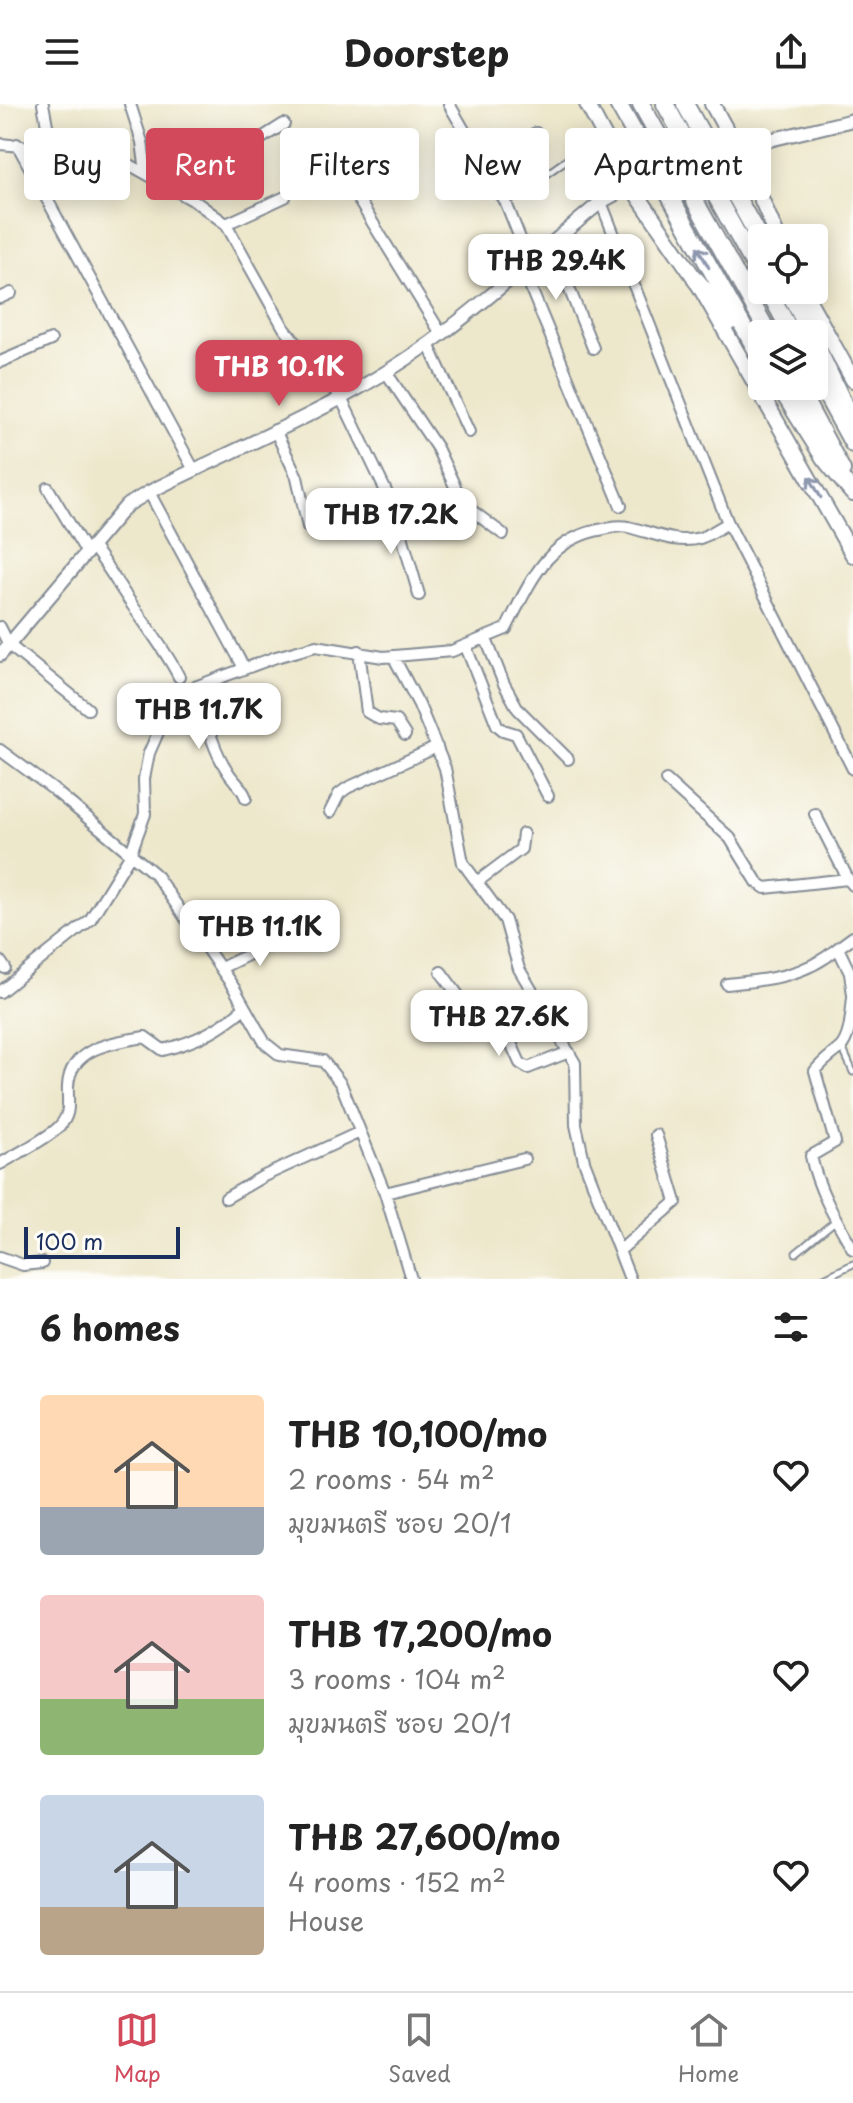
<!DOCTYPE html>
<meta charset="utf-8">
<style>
body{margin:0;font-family:"Playpen Sans","Playpen Sans Thai",sans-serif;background:#f6f6f6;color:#222;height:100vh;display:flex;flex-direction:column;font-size:30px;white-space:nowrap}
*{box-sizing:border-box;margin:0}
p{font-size:26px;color:#767676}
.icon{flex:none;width:44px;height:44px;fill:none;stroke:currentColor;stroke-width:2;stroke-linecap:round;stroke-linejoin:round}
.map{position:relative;height:1175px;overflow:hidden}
.side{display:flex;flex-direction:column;background:#fff;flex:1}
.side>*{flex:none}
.guide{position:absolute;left:24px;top:24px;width:806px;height:72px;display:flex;gap:16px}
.controls{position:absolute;left:748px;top:120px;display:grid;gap:16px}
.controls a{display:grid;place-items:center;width:80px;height:80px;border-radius:8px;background:#fff;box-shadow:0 4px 20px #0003;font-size:40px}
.scale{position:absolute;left:24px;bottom:20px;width:156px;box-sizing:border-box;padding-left:8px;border:4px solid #1b2f5e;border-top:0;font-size:22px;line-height:28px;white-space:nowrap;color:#1b2f5e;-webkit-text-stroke:6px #fdfcf7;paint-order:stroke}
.price{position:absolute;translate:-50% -68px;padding:0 18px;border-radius:16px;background:#fff;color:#222;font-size:26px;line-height:52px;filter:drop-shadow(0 2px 4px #0008)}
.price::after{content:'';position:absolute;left:50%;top:48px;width:24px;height:18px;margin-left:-12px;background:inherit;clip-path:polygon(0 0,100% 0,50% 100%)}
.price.active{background:#d1495b;color:#fff}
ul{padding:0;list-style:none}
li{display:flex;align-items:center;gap:24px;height:200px;padding:0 40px}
li span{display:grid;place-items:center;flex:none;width:224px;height:160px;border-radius:8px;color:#555}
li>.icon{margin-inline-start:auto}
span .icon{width:96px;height:96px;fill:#fffc;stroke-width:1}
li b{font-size:34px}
h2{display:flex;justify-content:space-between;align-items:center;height:96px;padding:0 40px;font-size:34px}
.pill{padding:0 28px;border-radius:8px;background:#fff;box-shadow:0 4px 20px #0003;font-size:28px;line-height:72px}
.pill.active{background:#d1495b;color:#fff}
header{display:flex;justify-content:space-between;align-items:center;height:104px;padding:0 40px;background:#fff;font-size:36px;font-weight:700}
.tab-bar{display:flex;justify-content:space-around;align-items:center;height:112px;border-top:2px solid #e0e0e0;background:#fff;font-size:22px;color:#767676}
.tab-bar a{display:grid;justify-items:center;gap:4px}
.tab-bar .active{color:#d1495b}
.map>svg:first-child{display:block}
</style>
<header><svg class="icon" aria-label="menu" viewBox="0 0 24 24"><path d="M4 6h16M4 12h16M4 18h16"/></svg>Doorstep<svg class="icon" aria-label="share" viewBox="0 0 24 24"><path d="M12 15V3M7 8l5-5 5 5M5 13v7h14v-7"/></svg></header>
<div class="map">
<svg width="853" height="1175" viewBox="0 0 853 1175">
<rect width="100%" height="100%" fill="#fdfcf7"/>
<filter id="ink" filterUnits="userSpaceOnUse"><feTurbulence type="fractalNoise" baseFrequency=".0125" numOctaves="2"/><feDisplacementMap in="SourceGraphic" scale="16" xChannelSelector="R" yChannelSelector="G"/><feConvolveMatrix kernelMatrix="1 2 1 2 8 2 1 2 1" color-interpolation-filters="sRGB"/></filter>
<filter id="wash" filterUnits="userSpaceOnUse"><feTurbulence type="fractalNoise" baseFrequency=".006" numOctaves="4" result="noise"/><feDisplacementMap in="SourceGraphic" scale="32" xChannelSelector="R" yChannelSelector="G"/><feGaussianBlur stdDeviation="1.8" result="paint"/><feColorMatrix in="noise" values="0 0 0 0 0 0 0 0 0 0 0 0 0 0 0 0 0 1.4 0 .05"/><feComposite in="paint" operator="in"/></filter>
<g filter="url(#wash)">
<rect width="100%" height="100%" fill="#ede7cb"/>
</g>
<g filter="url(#ink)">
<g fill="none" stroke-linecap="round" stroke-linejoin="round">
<g stroke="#848b94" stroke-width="9">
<path id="service" d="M507,98l93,-66
M842,943l11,25
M796,1149l39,-32
M822,1175l31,-15"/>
</g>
<g stroke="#848b94" stroke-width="14">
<path id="minor" d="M43,0l9,47
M130,0l12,38 4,30
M449,0l57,99 23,58
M0,40l42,4 90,18 64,36 30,22 58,104 57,70 53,110 25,87
M17,40l177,326
M481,58l55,-29
M178,87l106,-67
M353,87l89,144
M601,98l127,321 125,246
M226,120l59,-27
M551,139l42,105
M522,163l99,239
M0,194l11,-5
M428,240l41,88
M0,258l51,-22
M386,268l51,76 26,56 40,30
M275,326l22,47 11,50
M48,384l39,65
M149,388l95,176
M92,442c16,20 28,42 43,63 15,22 32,44 44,68
M0,523l9,18 79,64
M486,535l18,45 14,25 50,50
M466,543l31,78 6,5 13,4 32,62
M359,547l8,61 12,7 17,2 9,14
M393,552l26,49 26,63 18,95 42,57 14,49 56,94 1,62 8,36 46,118
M197,583c8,28 14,60 31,85 6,10 14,14 18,26
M0,646l54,40 101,84 79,114 31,55 15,12 43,6 18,23 44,109 26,86
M666,676l64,58 27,44 8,6 83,-9 5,6
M330,708l9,-18 8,-6 90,-41
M815,710l33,65
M477,778l44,-33 2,-15
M853,833l-15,11 12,25 3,22
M0,857l5,7
M221,864l63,-31
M441,868l45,61 8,1 10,-6
M727,880c41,-4 79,-8 111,-36
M0,888l90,-72 40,-65 15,-41 -1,-35 5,-26 22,-50 21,-15 84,-31 40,-11 67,11 69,-6 54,-22c24,-46 40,-91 98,-100 8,-2 16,-4 24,-2 23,5 48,18 72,11 9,-3 19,-10 28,-15
M853,893c-2,16 -2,40 -13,51 -9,8 -17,13 -25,23l20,71 -24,14c7,34 25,64 42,93
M537,895l-27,20 -6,9 16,35 8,5 41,-16
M0,1060c15,-9 48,-26 59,-37 13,-14 8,-24 9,-41 2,-39 46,-44 77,-49l18,13c32,-8 56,-20 81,-42
M385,1089l139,-34
M226,1094l36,-21 98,-45
M619,1147l57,-49 -20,-67
M0,1153l23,8 19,-2"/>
</g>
<g stroke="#848b94" stroke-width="16">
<path id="tertiary" d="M736,44l117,-28
M0,551l126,-149 23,-14c98,-49 205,-91 293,-158 55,-41 106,-89 159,-132l30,-16"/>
</g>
<g stroke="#848b94" stroke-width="18">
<path id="secondary" d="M587,0l44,82 65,94 157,275
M712,0l40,73 26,61
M803,186l50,90"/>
</g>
<g stroke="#848b94" stroke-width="20">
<path id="trunk" d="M618,0l144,256
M641,0l128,230
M665,0l97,175
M685,0l77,139
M777,133l1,1
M696,176l35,41
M768,186l24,44
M788,186l23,44
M814,237l39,83
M814,269l39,71
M779,282l46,73 28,34
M797,282l45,84"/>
</g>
<use href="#service" stroke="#fff" stroke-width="5"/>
<use href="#minor" stroke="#fff" stroke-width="10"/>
<use href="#tertiary" stroke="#fff" stroke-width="12"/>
<use href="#secondary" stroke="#fff" stroke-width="14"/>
<use href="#trunk" stroke="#fff" stroke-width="16"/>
</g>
<defs><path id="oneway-shaft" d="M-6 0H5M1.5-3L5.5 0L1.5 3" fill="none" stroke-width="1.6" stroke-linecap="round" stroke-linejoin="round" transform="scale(2)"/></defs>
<g stroke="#8d97ae">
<use href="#oneway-shaft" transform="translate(703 153) rotate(-119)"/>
<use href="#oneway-shaft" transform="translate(815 383) rotate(-119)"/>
</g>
</g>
</svg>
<div class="controls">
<a><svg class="icon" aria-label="locate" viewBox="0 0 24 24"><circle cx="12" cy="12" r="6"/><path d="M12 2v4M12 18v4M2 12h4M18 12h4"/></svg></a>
<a><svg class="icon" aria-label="layers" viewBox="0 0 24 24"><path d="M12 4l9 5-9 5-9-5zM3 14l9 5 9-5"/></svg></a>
</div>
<div class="scale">100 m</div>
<b class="price" style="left:556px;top:198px">THB 29.4K</b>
<b class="price active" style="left:279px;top:304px">THB 10.1K</b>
<b class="price" style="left:391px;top:452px">THB 17.2K</b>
<b class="price" style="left:199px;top:647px">THB 11.7K</b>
<b class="price" style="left:260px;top:864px">THB 11.1K</b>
<b class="price" style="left:499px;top:954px">THB 27.6K</b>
<div class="guide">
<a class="pill">Buy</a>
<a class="pill active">Rent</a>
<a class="pill">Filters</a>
<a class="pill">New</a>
<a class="pill">Apartment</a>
</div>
</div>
<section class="side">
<h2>6 homes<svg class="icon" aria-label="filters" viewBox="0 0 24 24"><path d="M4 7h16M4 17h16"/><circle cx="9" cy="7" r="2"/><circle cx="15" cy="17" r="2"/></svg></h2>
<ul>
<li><span style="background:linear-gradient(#ffd9b3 70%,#9aa5b1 0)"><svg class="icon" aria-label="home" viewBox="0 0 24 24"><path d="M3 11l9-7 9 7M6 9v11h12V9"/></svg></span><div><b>THB 10,100/mo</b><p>2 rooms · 54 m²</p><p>มุขมนตรี ซอย 20/1</p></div><svg class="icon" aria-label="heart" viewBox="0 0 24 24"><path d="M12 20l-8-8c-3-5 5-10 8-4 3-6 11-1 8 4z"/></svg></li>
<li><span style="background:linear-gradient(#f6c9c9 65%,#8fb573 0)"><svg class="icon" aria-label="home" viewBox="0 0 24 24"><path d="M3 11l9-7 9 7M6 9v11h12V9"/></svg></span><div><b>THB 17,200/mo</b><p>3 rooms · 104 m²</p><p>มุขมนตรี ซอย 20/1</p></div><svg class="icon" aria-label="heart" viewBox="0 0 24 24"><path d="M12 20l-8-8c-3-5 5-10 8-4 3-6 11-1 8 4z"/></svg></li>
<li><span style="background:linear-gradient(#c9d6e8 70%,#b9a48a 0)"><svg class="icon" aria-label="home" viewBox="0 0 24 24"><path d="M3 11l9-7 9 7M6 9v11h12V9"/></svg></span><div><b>THB 27,600/mo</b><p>4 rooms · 152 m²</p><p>House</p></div><svg class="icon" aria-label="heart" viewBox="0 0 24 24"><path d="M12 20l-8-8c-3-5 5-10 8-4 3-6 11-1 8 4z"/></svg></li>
</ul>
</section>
<nav class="tab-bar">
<a class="active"><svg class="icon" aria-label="map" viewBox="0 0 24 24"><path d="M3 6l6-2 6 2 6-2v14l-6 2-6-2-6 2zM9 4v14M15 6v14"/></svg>Map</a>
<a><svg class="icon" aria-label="saved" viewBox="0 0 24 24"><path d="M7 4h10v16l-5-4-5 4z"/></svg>Saved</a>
<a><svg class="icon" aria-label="home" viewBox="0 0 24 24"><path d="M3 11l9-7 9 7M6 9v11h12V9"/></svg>Home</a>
</nav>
